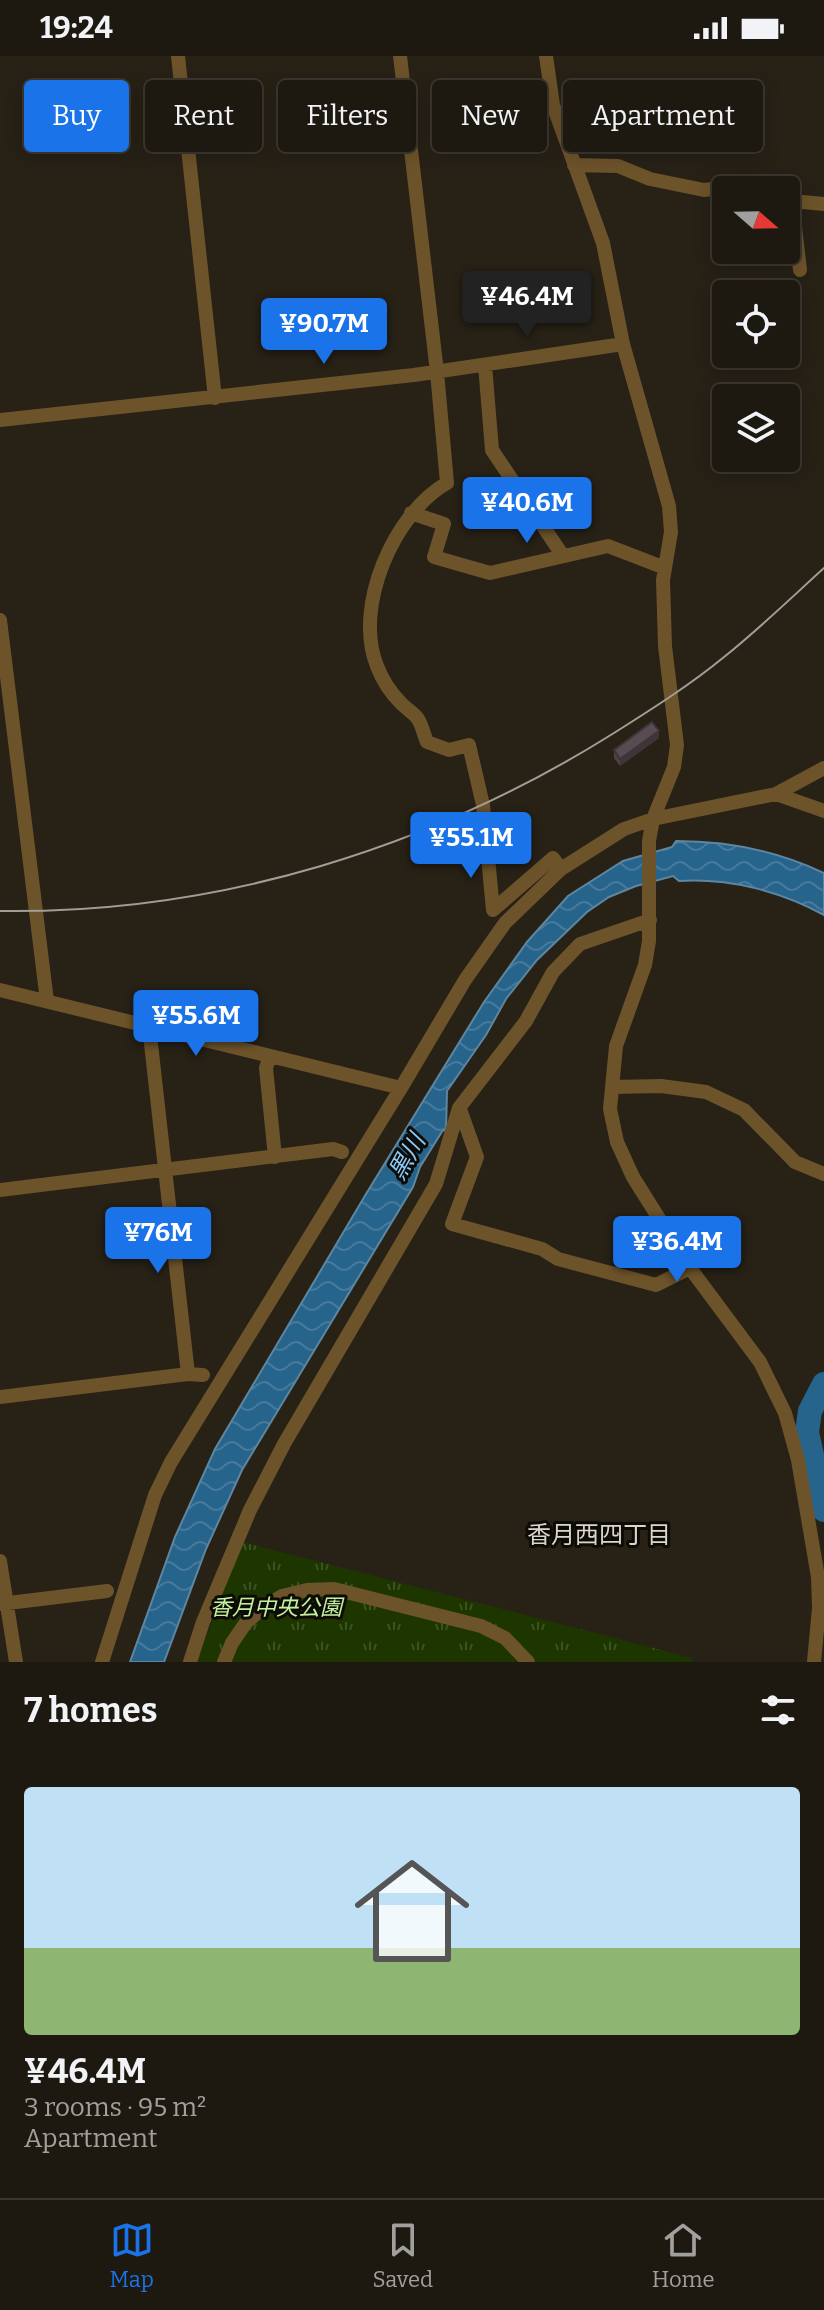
<!DOCTYPE html>
<meta charset="utf-8">
<style>
body{margin:0;font-family:Bitter,"Noto Sans JP",serif;background:#2a261e;color:#f1f3f6;height:100vh;display:flex;flex-direction:column;font-size:30px;white-space:nowrap}
*{box-sizing:border-box;margin:0}
p{font-size:26px;color:#a0a09f}
.icon{flex:none;width:44px;height:44px;fill:none;stroke:currentColor;stroke-width:2;stroke-linecap:round;stroke-linejoin:round}
.map{position:relative;height:1606px;overflow:hidden}
.panel{display:flex;flex-direction:column;background:#1d1910;flex:1}
.panel>*{flex:none}
.hud{position:absolute;left:24px;top:24px;width:776px;height:72px;display:flex;gap:16px}
.needle{width:52px;rotate:110deg}
.fabs{position:absolute;left:712px;top:120px;display:grid;gap:16px}
.fabs a{display:grid;place-items:center;width:88px;height:88px;border-radius:8px;background:#1d1910;box-shadow:0 4px 20px #0003,0 0 0 2px #3b3830;font-size:40px}
.price{position:absolute;translate:-50% -68px;padding:0 18px;border-radius:8px;background:#1a73e8;color:#fff;font-size:26px;line-height:52px;filter:drop-shadow(0 2px 4px #0008)}
.price::after{content:'';position:absolute;left:50%;top:48px;width:24px;height:18px;margin-left:-12px;background:inherit;clip-path:polygon(0 0,100% 0,50% 100%)}
.price.on{background:#222;color:#fff}
ul{padding:0;list-style:none}
li{display:grid;align-content:center;gap:16px;height:424px;padding:0 24px}
li span{display:grid;place-items:center;height:248px;border-radius:8px;color:#555}
li>.icon{margin-inline-start:auto}
span .icon{width:144px;height:144px;fill:#fffc;stroke-width:1}
li b{font-size:34px}
h2{display:flex;justify-content:space-between;align-items:center;height:96px;padding:0 24px;font-size:34px}
.chip{padding:0 28px;border-radius:8px;background:#1d1910;box-shadow:0 4px 20px #0003,0 0 0 2px #3b3830;font-size:28px;line-height:72px}
.chip.on{background:#1a73e8;color:#fff}
.status{display:flex;justify-content:space-between;align-items:center;height:56px;padding:0 40px;background:#1d1910;direction:ltr}
.status svg{height:22px;fill:currentColor}
.tabs{display:flex;justify-content:space-around;align-items:center;height:112px;border-top:2px solid #3b3830;background:#1d1910;font-size:22px;color:#a0a09f}
.tabs a{display:grid;justify-items:center;gap:4px}
.tabs .on{color:#1a73e8}
.map>svg:first-child{display:block}
</style>
<div class="status"><b>19:24</b><svg viewBox="0 0 49 12"><path d="M0 12V9h3v3zM5 12V6h3v6zM10 12V3h3v9zM15 12V0h3v12zM26 1h20v11H26zM47 4h2v5h-2z"/></svg></div>
<div class="map">
<svg width="824" height="1606" viewBox="0 0 824 1606">
<defs>
<pattern id="park-tufts" width="24" height="20" patternUnits="userSpaceOnUse" patternTransform="scale(2)"><rect width="24" height="20" fill="#1d3600"/><path d="M3 7l-1-3M5 7V3M7 7l1-3M15 17l-1-3M17 17v-4M19 17l1-3" fill="none" stroke="#3d5224"/></pattern>
<pattern id="water-waves" width="16" height="10" patternUnits="userSpaceOnUse" patternTransform="scale(2)"><rect width="16" height="10" fill="#27648c"/><path d="M0 5q4-4 8 0t8 0" fill="none" stroke="#46799b"/></pattern>
</defs>
<rect width="100%" height="100%" fill="#272116"/>
<path fill="url(#park-tufts)" d="M242,1486l450,116 -1,4h-494z"/>
<path fill="url(#water-waves)" stroke="#5d86a0" stroke-width="2" d="M676,785c51,0 102,10 148,32v42c-44,-24 -95,-37 -145,-34l-6,-5 -37,10 -27,11 -22,15 -50,48 -31,39 -20,36 -39,56 -1,40 -3,-1 -23,37 -7,20 -171,283 -36,79 -42,113h-34l45,-125 40,-88 151,-255 118,-192 43,-60 41,-46 55,-35 49,-14z"/>
<g fill="none" stroke-linecap="round" stroke-linejoin="round">
<path stroke="#27648c" stroke-width="24" d="M824,1328l-14,27 -3,21 17,78"/>
<path stroke="#6d532a" stroke-width="14" d="M178,0l37,342
M400,0l37,316 10,111c-53,30 -94,124 -70,183 5,13 13,26 23,36 5,6 14,11 18,17 4,6 6,16 9,23l22,8 20,-5 14,60 10,105 60,-52 8,11
M546,0l7,49 50,138 20,101 46,162 2,26 -8,48 2,66 12,99 -3,22 -21,52 -4,22v100l-4,24 -29,81 -6,63 7,33 16,35 57,91 70,94 25,51 13,47 20,117 1,31 -5,54
M574,109l44,1 32,13 54,11 52,-6 15,6
M786,142l6,3 32,3
M792,145l8,69
M485,309l7,85 71,106
M0,364l414,-45 209,-31
M411,457l33,11 -10,33 56,16 118,-27 57,22
M0,564l47,381
M776,738l48,17
M0,934l401,98
M149,970l39,348
M270,1000l-4,12 9,89
M612,1031l49,-1 45,6 38,18 51,52 29,12
M460,1053l17,48 -25,67 90,25 16,10 98,26 34,-17
M0,1134l333,-41 9,3
M0,1341l188,-23 15,1
M0,1505l16,101
M0,1548l107,-13
M102,1606l53,-167 16,-33 230,-374 64,-108 40,-57 56,-54 63,-40 29,-10 123,-25 48,-26
M190,1606l13,-40 47,-112 34,-66 152,-260 23,-76 67,-87 27,-49 27,-28 70,-24
M224,1606l8,-19 13,-19 16,-15 21,-13 25,-6 27,-1 147,37 24,12 23,24"/>
<path stroke="#a29e95" stroke-width="2" d="M0,855c218,3 431,-63 614,-178 38,-24 76,-48 110,-76 35,-28 67,-59 100,-89"/>
</g>
<path fill="#4d4047" d="M659,682l-39,28 -6,-8v-8z"/>
<path fill="#3e3439" d="M659,675v7l-39,28v-7z"/>
<path fill="#594b52" stroke="#3e3439" stroke-width="2" d="M652,666l7,9 -39,28 -6,-9z"/>
<g text-anchor="middle" stroke-width="6" stroke-linejoin="round" paint-order="stroke">
<g font-size="22" font-style="italic" fill="#c3f29e" stroke="#0d0b06">
<text x="276" y="1559">香月中央公園</text>
</g>
<g font-size="24" font-style="italic" fill="#88cafa" stroke="#0d0b06">
<text transform="translate(407 1101) rotate(-61)" y="8">黒川</text>
</g>
<g font-size="24" fill="#dad6ce" stroke="#0d0b06">
<text x="599" y="1487">香月西四丁目</text>
</g>
</g>
</svg>
<div class="fabs">
<a><svg class="needle" viewBox="-14 -14 28 28"><path d="M0-13l5 13h-10z" fill="#e53935"/><path d="M0 13l5-13h-10z" fill="#a0a09f"/></svg></a>
<a><svg class="icon" aria-label="locate" viewBox="0 0 24 24"><circle cx="12" cy="12" r="6"/><path d="M12 2v4M12 18v4M2 12h4M18 12h4"/></svg></a>
<a><svg class="icon" aria-label="layers" viewBox="0 0 24 24"><path d="M12 4l9 5-9 5-9-5zM3 14l9 5 9-5"/></svg></a>
</div>
<b class="price on" style="left:527px;top:283px">¥46.4M</b>
<b class="price" style="left:324px;top:310px">¥90.7M</b>
<b class="price" style="left:527px;top:489px">¥40.6M</b>
<b class="price" style="left:471px;top:824px">¥55.1M</b>
<b class="price" style="left:196px;top:1002px">¥55.6M</b>
<b class="price" style="left:158px;top:1219px">¥76M</b>
<b class="price" style="left:677px;top:1228px">¥36.4M</b>
<div class="hud">
<a class="chip on">Buy</a>
<a class="chip">Rent</a>
<a class="chip">Filters</a>
<a class="chip">New</a>
<a class="chip">Apartment</a>
</div>
</div>
<section class="panel">
<h2>7 homes<svg class="icon" aria-label="filters" viewBox="0 0 24 24"><path d="M4 7h16M4 17h16"/><circle cx="9" cy="7" r="2"/><circle cx="15" cy="17" r="2"/></svg></h2>
<ul>
<li><span style="background:linear-gradient(#bfe0f5 65%,#8fb573 0)"><svg class="icon" aria-label="home" viewBox="0 0 24 24"><path d="M3 11l9-7 9 7M6 9v11h12V9"/></svg></span><div><b>¥46.4M</b><p>3 rooms · 95 m²</p><p>Apartment</p></div></li>
</ul>
</section>
<nav class="tabs">
<a class="on"><svg class="icon" aria-label="map" viewBox="0 0 24 24"><path d="M3 6l6-2 6 2 6-2v14l-6 2-6-2-6 2zM9 4v14M15 6v14"/></svg>Map</a>
<a><svg class="icon" aria-label="saved" viewBox="0 0 24 24"><path d="M7 4h10v16l-5-4-5 4z"/></svg>Saved</a>
<a><svg class="icon" aria-label="home" viewBox="0 0 24 24"><path d="M3 11l9-7 9 7M6 9v11h12V9"/></svg>Home</a>
</nav>
